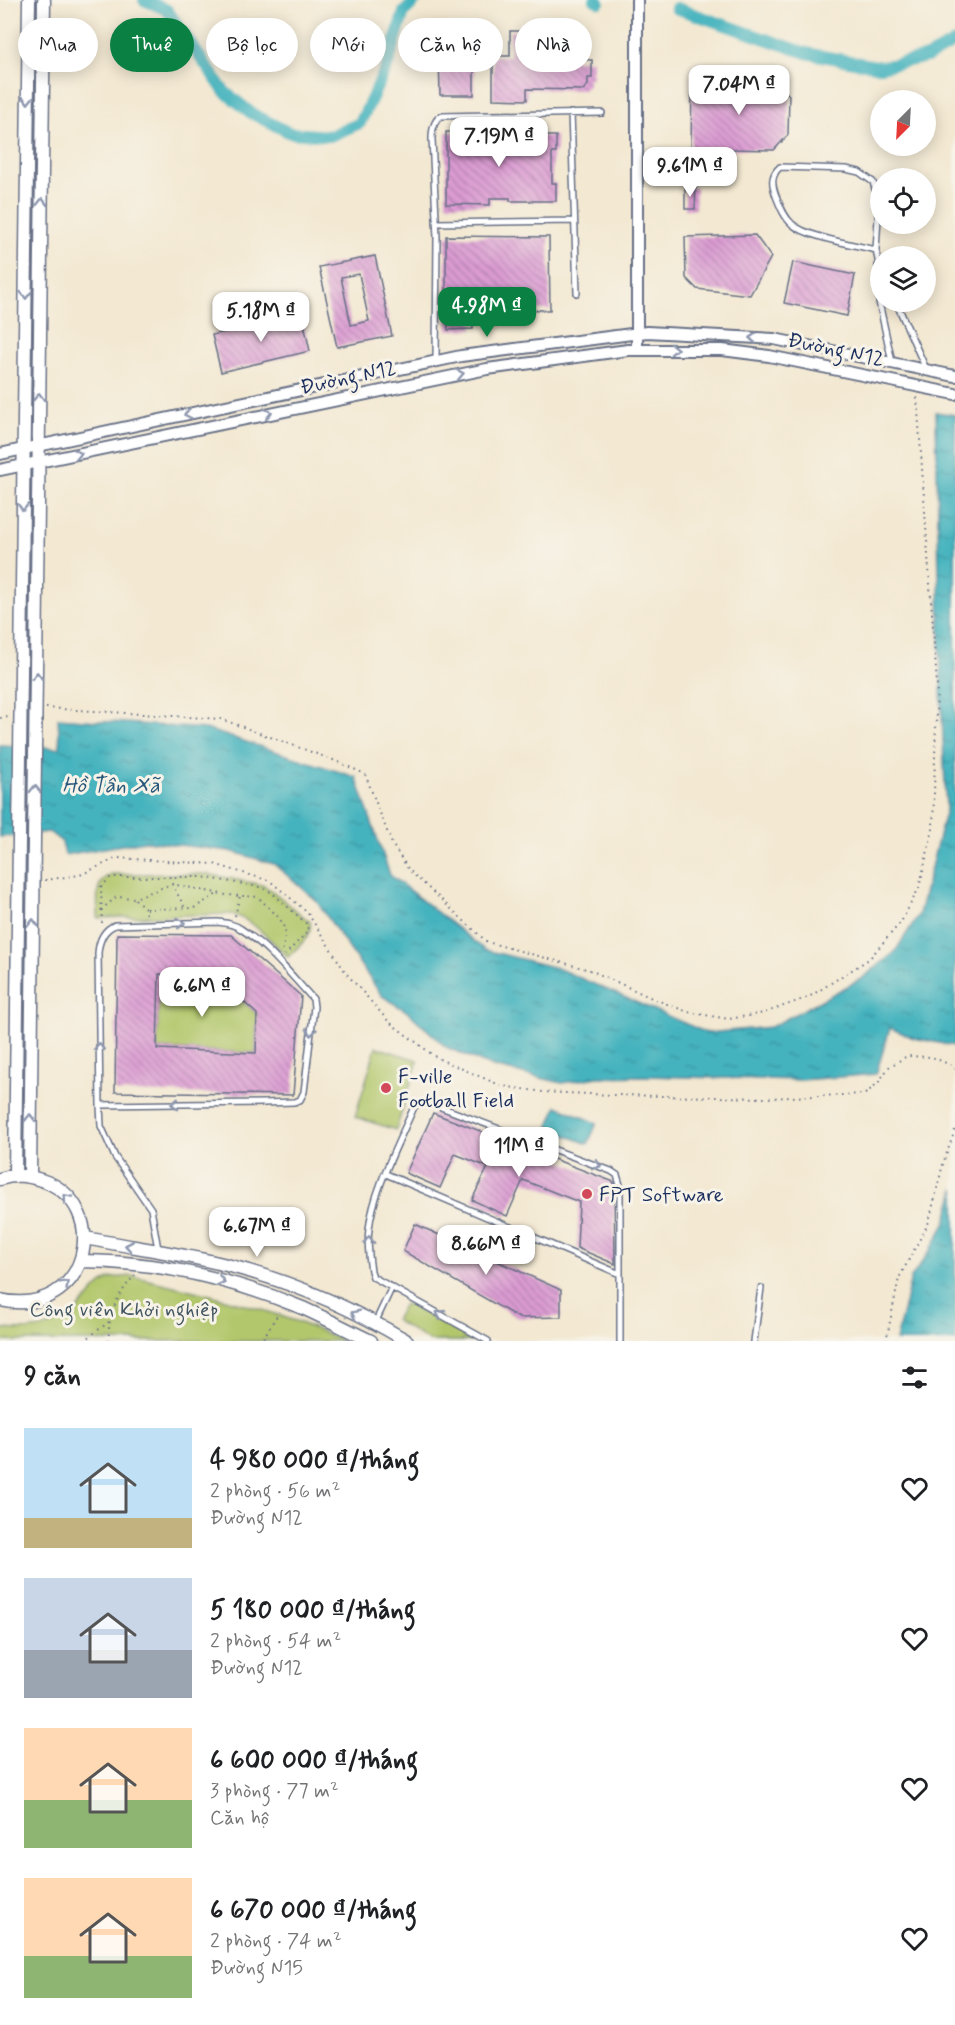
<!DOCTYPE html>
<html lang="vi">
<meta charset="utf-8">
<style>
body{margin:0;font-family:Mynerve,sans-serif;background:#f2f2f2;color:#202124;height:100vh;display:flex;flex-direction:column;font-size:22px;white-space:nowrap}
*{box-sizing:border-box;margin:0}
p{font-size:20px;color:#757577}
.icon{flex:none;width:33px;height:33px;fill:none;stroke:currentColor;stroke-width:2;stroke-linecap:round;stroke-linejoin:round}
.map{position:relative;height:1341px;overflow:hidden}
.sheet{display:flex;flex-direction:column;background:#fff;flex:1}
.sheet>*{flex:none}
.guide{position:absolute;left:18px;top:18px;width:600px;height:54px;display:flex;gap:12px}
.needle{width:39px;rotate:204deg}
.tools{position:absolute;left:870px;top:90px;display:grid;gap:12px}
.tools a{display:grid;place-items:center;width:66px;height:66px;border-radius:50%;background:#fff;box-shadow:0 3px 15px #0003;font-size:30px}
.price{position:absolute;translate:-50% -51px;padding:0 14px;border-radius:12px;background:#fff;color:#222;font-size:20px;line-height:39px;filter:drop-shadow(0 2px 3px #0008)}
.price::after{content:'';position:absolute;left:50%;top:36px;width:18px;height:14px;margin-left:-9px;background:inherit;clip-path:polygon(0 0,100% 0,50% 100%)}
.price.current{background:#0b8043;color:#fff}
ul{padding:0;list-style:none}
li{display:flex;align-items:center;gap:18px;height:150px;padding:0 24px}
li span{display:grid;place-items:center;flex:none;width:168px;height:120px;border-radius:0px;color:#555}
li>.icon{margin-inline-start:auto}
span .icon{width:72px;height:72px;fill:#fffc;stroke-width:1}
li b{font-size:26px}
h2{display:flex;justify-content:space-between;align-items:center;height:72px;padding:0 24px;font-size:26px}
.chip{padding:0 21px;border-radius:27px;background:#fff;box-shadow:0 3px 15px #0003;font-size:21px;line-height:54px}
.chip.current{background:#0b8043;color:#fff}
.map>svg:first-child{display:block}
</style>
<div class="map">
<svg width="955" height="1341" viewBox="0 0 955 1341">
<defs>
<pattern id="water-ripples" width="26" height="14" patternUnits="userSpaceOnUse" patternTransform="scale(1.5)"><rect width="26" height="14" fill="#44b3be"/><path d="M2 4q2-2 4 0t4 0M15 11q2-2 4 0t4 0" fill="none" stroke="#38929e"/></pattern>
<pattern id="building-back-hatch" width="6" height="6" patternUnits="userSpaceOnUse" patternTransform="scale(1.5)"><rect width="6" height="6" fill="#db9bd2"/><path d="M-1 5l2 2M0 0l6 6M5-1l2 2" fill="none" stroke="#b17fae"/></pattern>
</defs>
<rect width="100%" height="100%" fill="#f7f3e8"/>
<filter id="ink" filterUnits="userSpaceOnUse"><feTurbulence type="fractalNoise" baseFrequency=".0167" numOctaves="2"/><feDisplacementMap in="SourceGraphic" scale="12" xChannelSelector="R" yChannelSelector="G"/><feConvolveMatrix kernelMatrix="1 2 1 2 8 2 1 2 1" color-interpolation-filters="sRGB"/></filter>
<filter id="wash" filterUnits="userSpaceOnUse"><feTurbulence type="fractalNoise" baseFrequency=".008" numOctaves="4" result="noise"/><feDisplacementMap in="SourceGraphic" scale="24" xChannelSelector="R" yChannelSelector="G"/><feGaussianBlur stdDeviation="1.35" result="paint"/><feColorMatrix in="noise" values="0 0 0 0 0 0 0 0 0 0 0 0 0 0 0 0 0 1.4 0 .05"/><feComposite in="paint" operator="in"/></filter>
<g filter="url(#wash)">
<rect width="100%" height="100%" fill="#f3e8d1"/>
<path fill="#b2c76c" stroke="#667b65" stroke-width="1.5" d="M112,874h96l54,11 9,5 39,32c3,15 -13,25 -22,35 -17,-16 -34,-37 -57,-43l-133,4c0,-16 -5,-38 14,-44z
M159,974l56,2 42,38 -1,39 -99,-4z
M376,1047l42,13 -22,70 -41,-13z
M131,1276c73,17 144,33 212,65h-343v-13c24,4 50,2 71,-13 14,-10 25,-32 41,-37 6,-1 13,-1 19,-2z
M404,1304h4l65,37h-44l-34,-21z"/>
<path fill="url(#water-ripples)" stroke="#30718e" stroke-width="1.5" d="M936,412l19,3v631l-41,-8 -24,-10 -14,46 -75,6 -156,-4 -47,1 -36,6 -69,-16 -47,-20 -38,-35 -26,-16 -67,-97 -41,-35 -44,-13 -85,-10 -80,14 -3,-13 -13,-10 -49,5v-92l60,3 -2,-30 148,11 150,48 34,98 95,75 72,18 150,65 64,-6 90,-48 34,-27 24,-38 27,-105 -5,-118z
M557,1106l40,17 -9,21 -40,-16z
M955,1189v152h-59l15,-63 20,-29 15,-27z"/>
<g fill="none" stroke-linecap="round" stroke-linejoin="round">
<path stroke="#44b3be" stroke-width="12" d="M144,0l23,10 57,81 27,22 39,20 40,3 30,-13 28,-59 16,-52 12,-12
M595,0l4,2
M676,8l130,45 75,14 46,-10 28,-15"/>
</g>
<g id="blocks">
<path fill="url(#building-back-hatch)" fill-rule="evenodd" d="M510,31h27v28l55,1v18h-4v7l-5,5 -56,-1v11l-34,-1v-43h17z
M439,52h35v43h-34z
M692,82l83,1 14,12 -1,40 -14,15 -83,-2z
M446,132h45v7h19v-3h46v17h-4v30h4v18h-46v-3h-20v7l-44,-1z
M685,188h11l-1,21h-10z
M755,235l16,22 -21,38 -53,-6 -11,-11 -1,-41z
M446,236l103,1 1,73 -78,-1 1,20 -25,1 -1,-21h-1z
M375,256l17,80 -55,11 -18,-80zM359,274l10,47 -18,4 -10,-48z
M793,262l62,13 -8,41 -63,-13z
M302,315l8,36 -89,21 -9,-37z
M117,934l114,1 70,61 -8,99 -178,-3zM159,974l56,2 42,38 -1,39 -99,-4z
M433,1113l181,69 1,82 -38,-16 2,-46 -56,-22 -16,36 -35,-16 16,-33 -33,-13 -15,34 -34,-15z
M415,1224l146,66v27l-42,1 -116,-67z"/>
</g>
</g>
<g filter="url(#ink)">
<use href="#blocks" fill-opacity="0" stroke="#677086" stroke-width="1.5"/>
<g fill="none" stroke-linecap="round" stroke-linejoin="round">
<g stroke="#677086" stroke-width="8">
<path id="service" d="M571,113l6,180
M436,223l138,-2
M876,250c-20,-5 -70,-13 -84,-26 -8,-7 -12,-18 -16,-28 -4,-11 -6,-20 4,-29l66,2 13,3 14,10 6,20 -3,48 4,20
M878,266l1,36 13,60
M896,302l30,67
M436,361l1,-124 -5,-98c0,-8 1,-18 9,-23l161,-3
M100,1105l164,-2 30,-1 6,-2 4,-8 10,-85 -1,-8c-22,-24 -45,-53 -72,-70 -7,-5 -15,-6 -23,-7l-103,3c-12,5 -16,16 -17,28l2,152 1,21 14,31 36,52 7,40
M386,1174l234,100
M375,1323l17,-36
M488,1341l-115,-64 -2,-6c-2,-13 -4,-28 -2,-42 4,-38 30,-87 45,-122l5,-4h11l181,68 6,4 3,10v156
M754,1341l7,-53"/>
</g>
<g stroke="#677086" stroke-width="14">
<path id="minor" d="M637,350v-350
M0,454l461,-98 186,-24 127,7 181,37
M0,470l487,-101 141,-19h94l47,6 186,38"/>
</g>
<g stroke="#677086" stroke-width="15">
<path id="tertiary" d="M15,1175c3,-391 9,-783 14,-1175
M30,1176l14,-1176
M0,1179c14,-5 26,-4 41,1 73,23 49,140 -41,120
M85,1238c51,10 103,16 153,30 59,16 117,42 169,73
M80,1261c75,0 151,18 220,46 24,10 47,23 71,34"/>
</g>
<path stroke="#677086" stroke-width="2" stroke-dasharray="1.5 4.5" stroke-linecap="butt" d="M46,708l175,11 115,42 29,13 27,70 17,26 78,72 103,28 64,29 34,13 40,7 36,-6 45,-16 60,-38 32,-37 18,-34 14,-59 4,-144 -20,-289
M0,718l9,-1
M45,880l35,-5 37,-17 97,6 56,17 37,31 39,61 43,49 48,36 65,28 41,6 73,3 150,3 99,-4 13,-11 11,-16 18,-11 25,1 21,9 2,3
M172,884l13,24
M135,899l11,10v6
M146,909l48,-1 23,-14
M101,910l15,-13 19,1 37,-14 54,11 32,2c21,22 34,25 23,57
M235,916l5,-20
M102,923l-1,-36 10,-10h91l58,10 11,5 37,33 -1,7 -22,23
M84,1341l26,-20
M109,1341c-2,-27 9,-47 26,-66
M258,1341l6,-4 15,-25
M886,1341l13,-63 30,-56 14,-58 12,-34"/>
<use href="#service" stroke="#fff" stroke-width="5"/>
<use href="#minor" stroke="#fff" stroke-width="10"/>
<use href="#tertiary" stroke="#fff" stroke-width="12"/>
</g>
<defs><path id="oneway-chevron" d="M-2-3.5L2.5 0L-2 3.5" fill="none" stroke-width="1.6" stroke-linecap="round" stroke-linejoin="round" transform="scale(1.5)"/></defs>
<g stroke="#8d97ae">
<use href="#oneway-chevron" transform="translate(28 100) rotate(91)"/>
<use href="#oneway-chevron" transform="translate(42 202) rotate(-89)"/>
<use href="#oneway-chevron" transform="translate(26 295) rotate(91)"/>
<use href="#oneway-chevron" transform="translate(753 338) rotate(-176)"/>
<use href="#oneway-chevron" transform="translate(674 349) rotate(1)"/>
<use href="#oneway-chevron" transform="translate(460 374) rotate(-12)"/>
<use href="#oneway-chevron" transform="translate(39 397) rotate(-89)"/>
<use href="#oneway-chevron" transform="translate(268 413) rotate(-12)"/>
<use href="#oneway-chevron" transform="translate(188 414) rotate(168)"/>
<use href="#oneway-chevron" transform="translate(78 454) rotate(-12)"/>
<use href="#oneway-chevron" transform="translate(23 507) rotate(91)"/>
<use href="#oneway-chevron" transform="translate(37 676) rotate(-89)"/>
<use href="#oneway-chevron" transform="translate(35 789) rotate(-89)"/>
<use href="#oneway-chevron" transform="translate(33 923) rotate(-89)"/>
<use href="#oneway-chevron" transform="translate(181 923) rotate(-2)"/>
<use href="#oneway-chevron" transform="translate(311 1032) rotate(97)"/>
<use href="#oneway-chevron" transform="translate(99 1047) rotate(-91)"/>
<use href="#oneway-chevron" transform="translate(175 1104) rotate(179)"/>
<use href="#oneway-chevron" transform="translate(30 1118) rotate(-89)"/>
<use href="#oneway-chevron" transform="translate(597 1165) rotate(20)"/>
<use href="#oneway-chevron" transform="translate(67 1198) rotate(-131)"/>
<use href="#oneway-chevron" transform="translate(369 1240) rotate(-91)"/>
<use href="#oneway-chevron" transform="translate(129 1246) rotate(-170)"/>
<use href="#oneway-chevron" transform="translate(221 1281) rotate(14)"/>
<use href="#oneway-chevron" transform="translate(65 1284) rotate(-45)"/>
<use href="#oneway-chevron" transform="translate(355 1314) rotate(-154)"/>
<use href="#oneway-chevron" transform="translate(440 1314) rotate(-151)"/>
</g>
</g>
<g fill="#d1495b" stroke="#f7f3e8" stroke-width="2">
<circle cx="386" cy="1088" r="6"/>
<circle cx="587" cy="1194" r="6"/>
</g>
<g text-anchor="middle" stroke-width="6" stroke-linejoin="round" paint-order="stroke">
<g font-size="21" fill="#1b2f5e" stroke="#f7f3e8">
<text transform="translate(836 349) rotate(12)" y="7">Đường N12</text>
<text transform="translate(348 377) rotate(-12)" y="7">Đường N12</text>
</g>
<g font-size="21" fill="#1b2f5e" stroke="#f7f3e8" text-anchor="start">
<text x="398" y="1083">F-ville<tspan x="398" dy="24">Football Field</tspan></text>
<text x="599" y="1201">FPT Software</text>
</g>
<g font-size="21" fill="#415562" stroke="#f7f3e8">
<text x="124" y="1316">Công viên Khởi nghiệp</text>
</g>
<g font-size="22" font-style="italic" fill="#27577b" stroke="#f7f3e8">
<text x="111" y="792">Hồ Tân Xã</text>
</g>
</g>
</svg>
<div class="tools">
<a><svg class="needle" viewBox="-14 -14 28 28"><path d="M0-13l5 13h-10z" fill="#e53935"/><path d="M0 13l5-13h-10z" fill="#757577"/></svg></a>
<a><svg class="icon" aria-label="locate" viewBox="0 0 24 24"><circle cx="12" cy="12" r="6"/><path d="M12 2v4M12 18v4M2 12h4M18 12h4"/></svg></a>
<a><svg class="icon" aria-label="layers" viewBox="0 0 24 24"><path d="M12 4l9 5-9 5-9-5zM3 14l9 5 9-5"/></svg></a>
</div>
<b class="price" style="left:739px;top:116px">7.04M ₫</b>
<b class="price" style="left:499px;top:168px">7.19M ₫</b>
<b class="price" style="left:690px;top:198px">9.61M ₫</b>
<b class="price current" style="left:487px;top:338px">4.98M ₫</b>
<b class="price" style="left:261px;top:343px">5.18M ₫</b>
<b class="price" style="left:202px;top:1018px">6.6M ₫</b>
<b class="price" style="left:519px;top:1178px">11M ₫</b>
<b class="price" style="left:257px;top:1258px">6.67M ₫</b>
<b class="price" style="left:486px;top:1276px">8.66M ₫</b>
<div class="guide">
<a class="chip">Mua</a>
<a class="chip current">Thuê</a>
<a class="chip">Bộ lọc</a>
<a class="chip">Mới</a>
<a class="chip">Căn hộ</a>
<a class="chip">Nhà</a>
</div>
</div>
<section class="sheet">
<h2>9 căn<svg class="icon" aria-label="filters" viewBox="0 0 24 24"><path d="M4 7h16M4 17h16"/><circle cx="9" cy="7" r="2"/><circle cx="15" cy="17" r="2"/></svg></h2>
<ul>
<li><span style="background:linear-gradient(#bfe0f5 75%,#c2b280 0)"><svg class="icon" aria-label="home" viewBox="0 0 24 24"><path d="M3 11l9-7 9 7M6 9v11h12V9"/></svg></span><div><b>4 980 000 ₫/tháng</b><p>2 phòng · 56 m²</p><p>Đường N12</p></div><svg class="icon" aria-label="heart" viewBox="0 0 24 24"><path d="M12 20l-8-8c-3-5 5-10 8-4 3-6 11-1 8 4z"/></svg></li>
<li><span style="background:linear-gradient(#c9d6e8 60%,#9aa5b1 0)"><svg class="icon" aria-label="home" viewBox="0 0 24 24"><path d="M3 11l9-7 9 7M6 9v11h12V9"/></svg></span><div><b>5 180 000 ₫/tháng</b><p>2 phòng · 54 m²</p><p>Đường N12</p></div><svg class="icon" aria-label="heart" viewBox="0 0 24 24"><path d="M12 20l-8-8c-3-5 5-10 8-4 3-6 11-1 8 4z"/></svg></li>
<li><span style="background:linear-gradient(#ffd9b3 60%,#8fb573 0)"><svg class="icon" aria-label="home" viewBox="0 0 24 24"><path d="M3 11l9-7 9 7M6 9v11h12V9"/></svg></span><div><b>6 600 000 ₫/tháng</b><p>3 phòng · 77 m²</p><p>Căn hộ</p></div><svg class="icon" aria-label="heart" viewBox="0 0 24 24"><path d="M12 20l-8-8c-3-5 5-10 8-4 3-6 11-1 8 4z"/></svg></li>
<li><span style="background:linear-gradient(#ffd9b3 65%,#8fb573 0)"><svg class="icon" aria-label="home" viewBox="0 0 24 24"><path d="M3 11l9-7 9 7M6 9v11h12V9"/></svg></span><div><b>6 670 000 ₫/tháng</b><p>2 phòng · 74 m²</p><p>Đường N15</p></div><svg class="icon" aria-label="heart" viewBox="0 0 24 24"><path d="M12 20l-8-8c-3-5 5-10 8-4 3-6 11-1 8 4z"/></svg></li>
</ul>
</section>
